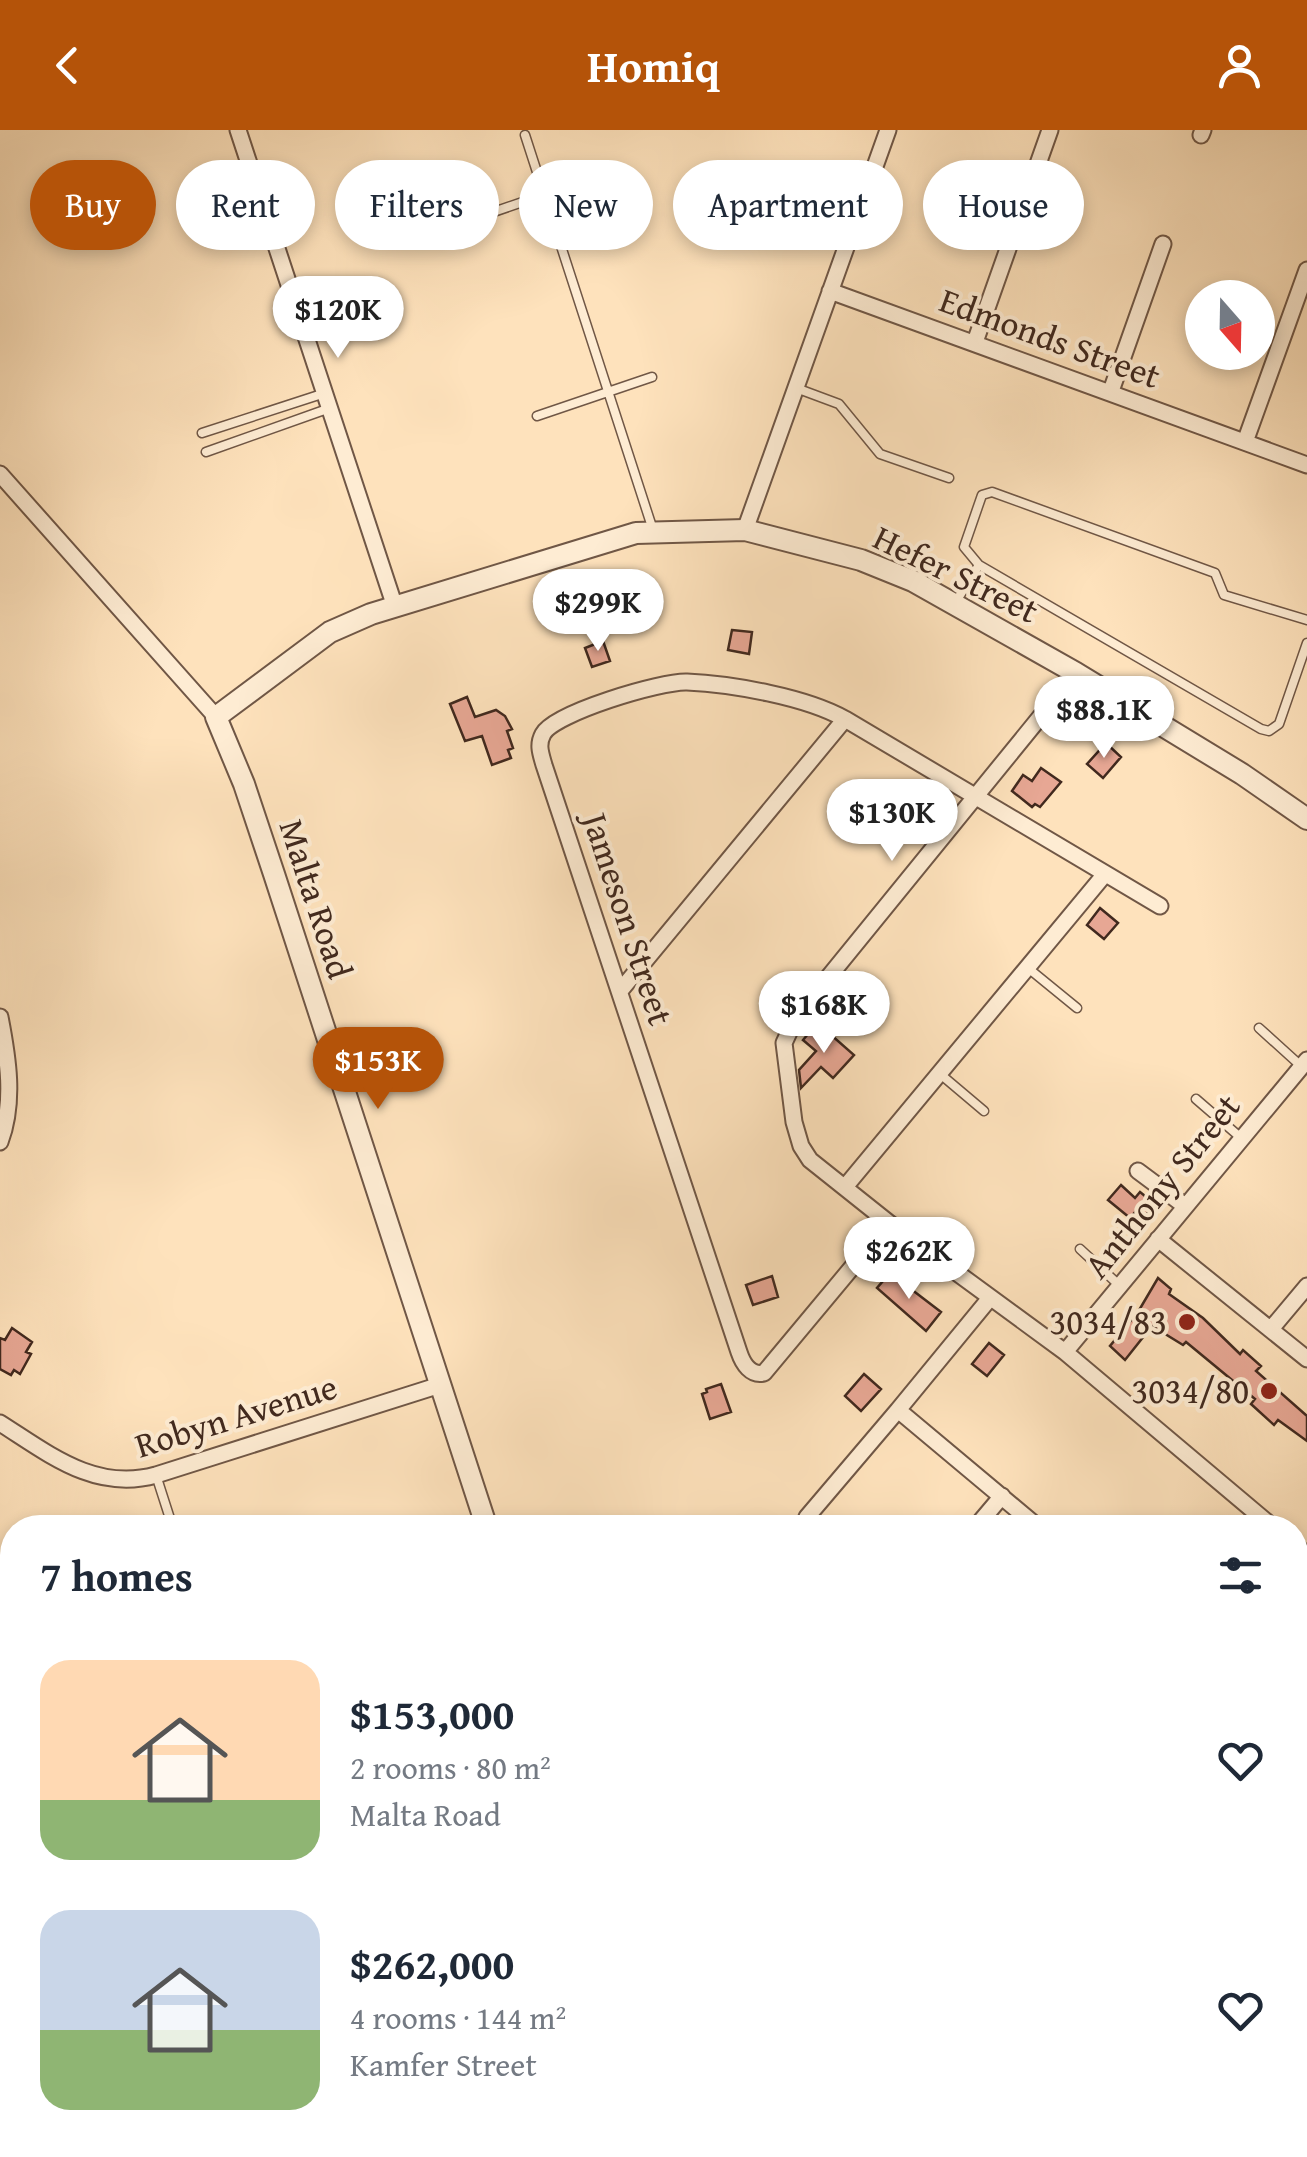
<!DOCTYPE html>
<meta charset="utf-8">
<style>
body{margin:0;font-family:"Gentium Book Plus",serif;background:#f6f6f7;color:#1f2937;height:100vh;display:flex;flex-direction:column;font-size:38px;white-space:nowrap}
*{box-sizing:border-box;margin:0}
p{font-size:32px;color:#747a83}
.icon{flex:none;width:55px;height:55px;fill:none;stroke:currentColor;stroke-width:2;stroke-linecap:round;stroke-linejoin:round}
.map{position:relative;flex:1;overflow:hidden}
.sheet{position:absolute;left:0px;top:1385px;width:1308px;height:642px;display:flex;flex-direction:column;background:#fff;border-radius:40px 40px 0 0;box-shadow:0 5px 15px #0003}
.sheet>*{flex:none}
.top-card{position:absolute;left:30px;top:30px;width:1248px;height:90px;display:flex;gap:20px}
.needle{width:65px;rotate:160deg}
.tools{position:absolute;left:1185px;top:150px;display:grid;gap:20px}
.tools a{display:grid;place-items:center;width:90px;height:90px;border-radius:50%;background:#fff;box-shadow:0 5px 15px #0003;font-size:50px}
.price{position:absolute;translate:-50% -85px;padding:0 22px;border-radius:35px;background:#fff;color:#222;font-size:32px;line-height:65px;filter:drop-shadow(0 2px 5px #0008)}
.price::after{content:'';position:absolute;left:50%;top:60px;width:30px;height:22px;margin-left:-15px;background:inherit;clip-path:polygon(0 0,100% 0,50% 100%)}
.price.current{background:#b45309;color:#fff}
ul{padding:0;list-style:none}
li{display:flex;align-items:center;gap:30px;height:250px;padding:0 40px}
li span{display:grid;place-items:center;flex:none;width:280px;height:200px;border-radius:30px;color:#555}
li>.icon{margin-inline-start:auto}
span .icon{width:120px;height:120px;fill:#fffc;stroke-width:1}
li b{font-size:42px}
h2{display:flex;justify-content:space-between;align-items:center;height:120px;padding:0 40px;font-size:42px}
.pill{padding:0 35px;border-radius:45px;background:#fff;box-shadow:0 5px 15px #0003;font-size:35px;line-height:90px}
.pill.current{background:#b45309;color:#fff}
header{display:flex;justify-content:space-between;align-items:center;height:130px;padding:0 40px;background:#b45309;color:#fff;font-size:45px;font-weight:600}
.map>svg:first-child{display:block}
</style>
<header><svg class="icon" aria-label="back" viewBox="0 0 24 24"><path d="M15 5l-7 7 7 7"/></svg>Homiq<svg class="icon" aria-label="person" viewBox="0 0 24 24"><circle cx="12" cy="8" r="4"/><path d="M4 21q1-7 8-7t8 7"/></svg></header>
<div class="map">
<svg width="1307" height="2027" viewBox="0 0 1307 2027">
<rect width="100%" height="100%" fill="#fee2bc"/>
<filter id="stains"><feTurbulence type="fractalNoise" baseFrequency=".002" numOctaves="4"/><feColorMatrix values="0 0 0 0 .2 0 0 0 0 .09 0 0 0 0 .02 0 0 0 .5 -.17"/></filter>
<radialGradient id="worn" r=".72"><stop offset=".6" stop-color="#630" stop-opacity="0"/><stop offset="1" stop-color="#630" stop-opacity=".3"/></radialGradient>
<path fill="#e7a794" stroke="#41291e" stroke-width="2.5" d="M732,500l20,2 -3,22 -21,-4z
M603,511l7,20 -18,6 -7,-19z
M467,567l8,20 21,-7 9,6 7,13 -5,2 6,17 -5,2 3,8 -19,7 -10,-29 -17,5 -15,-37z
M1106,613l15,14 -18,21 -16,-14z
M1041,638l20,14 -21,25 -5,-3 -3,3 -20,-16 11,-16 9,6z
M1100,778l18,15 -14,16 -17,-14z
M814,897l12,11 4,-4 24,21 -21,23 -12,-11 -20,21 -2,-18 17,-19 -13,-11z
M1121,1055l14,13 5,-6 15,12 -11,13 -8,-6 -6,7 -22,-18z
M890,1143l51,39 -15,19 -49,-43z
M772,1146l6,21 -25,8 -7,-20z
M1158,1148l13,11 -2,5 34,24 37,36 3,-4 18,16 -5,5 51,45v25l-29,-21 -4,5 -23,-21 4,-5 -69,-57 -3,3 -31,-19 -27,34 -15,-14 28,-34z
M12,1198l20,14 -6,10 5,2 -11,20 -6,-4 -3,5 -11,-6v-31l5,2z
M989,1213l15,12 -17,21 -15,-12z
M864,1244l17,15 -20,22 -16,-15z
M721,1254l10,28 -21,7 -8,-25 5,-2 -1,-3z"/>
<g fill="none" stroke-linecap="round" stroke-linejoin="round">
<g stroke="#705746" stroke-width="11">
<path id="service" d="M525,5l128,395
M476,88l137,-47
M796,258l43,16 41,50 69,24
M537,286l115,-39
M202,303l123,-40
M206,322l124,-44
M955,473l24,-38
M1307,490l-83,-25 -9,-22 -223,-81 -10,3 -18,52 15,18 282,164 8,2 10,-7 28,-81
M1028,838l49,40
M1259,898l42,38
M939,943l45,38
M1196,969l44,38
M1080,1119l39,36
M156,1345l17,53"/>
</g>
<g stroke="#705746" stroke-width="19">
<path id="minor" d="M238,0l157,477
M1201,5l2,-5
M830,161l477,174
M975,212l75,-212
M1111,261l52,-147
M1245,312l62,-172
M0,344l216,243
M745,400l143,-400
M1076,543l-280,344 -12,26 10,79 7,24 9,14 79,63 176,129 209,176
M620,861l225,-272
M0,887c8,41 15,85 0,125
M1138,1041l47,35
M845,1057l260,-313
M889,1093l-125,150c-13,3 -21,-9 -25,-21l-195,-587c-3,-11 -7,-20 -1,-31 11,-21 118,-53 144,-52 45,2 119,15 158,37l315,187
M1158,1109l149,120
M990,1168l-92,112 141,118
M1271,1199l36,-43
M1065,1222l242,-292
M0,1293c49,31 95,69 156,52l284,-90
M803,1398l4,-11 91,-107
M975,1398l27,-32
M1295,1415l12,11
M1295,1612l12,11
M1295,1699l12,-14
M0,1873l12,9
M0,1937l12,8
M114,2015l18,12
M208,2015l18,12
M324,2027l16,-12"/>
</g>
<g stroke="#705746" stroke-width="24">
<path id="tertiary" d="M487,1398l-213,-654 -30,-90 -28,-67 114,-85 41,-18 265,-81 109,-3 116,30 52,21 163,92 166,101 65,45
M689,2015l4,12"/>
</g>
<use href="#service" stroke="#feecd3" stroke-width="8"/>
<use href="#minor" stroke="#feecd3" stroke-width="15"/>
<use href="#tertiary" stroke="#feecd3" stroke-width="20"/>
</g>
<g fill="#8f2418" stroke="#feecd3" stroke-width="4">
<circle cx="1187" cy="1192" r="10"/>
<circle cx="1269" cy="1261" r="10"/>
</g>
<g text-anchor="middle" stroke-width="8" stroke-linejoin="round" paint-order="stroke">
<g font-size="35" fill="#41291e" stroke="#feecd3">
<text transform="translate(1050 208) rotate(20)" y="12">Edmonds Street</text>
<text transform="translate(956 444) rotate(26)" y="12">Hefer Street</text>
<text transform="translate(316 769) rotate(72)" y="12">Malta Road</text>
<text transform="translate(628 789) rotate(72)" y="12">Jameson Street</text>
<text transform="translate(1162 1056) rotate(-51)" y="12">Anthony Street</text>
<text transform="translate(236 1286) rotate(-17)" y="12">Robyn Avenue</text>
</g>
<g font-size="35" fill="#41291e" stroke="#feecd3" text-anchor="end">
<text x="1167" y="1204">3034/83</text>
<text x="1249" y="1273">3034/80</text>
</g>
</g>
<rect width="100%" height="100%" filter="url(#stains)"/>
<rect width="100%" height="100%" fill="url(#worn)"/>
</svg>
<div class="tools">
<a><svg class="needle" viewBox="-14 -14 28 28"><path d="M0-13l5 13h-10z" fill="#e53935"/><path d="M0 13l5-13h-10z" fill="#747a83"/></svg></a>
</div>
<b class="price" style="left:338px;top:231px">$120K</b>
<b class="price" style="left:598px;top:524px">$299K</b>
<b class="price" style="left:1104px;top:631px">$88.1K</b>
<b class="price" style="left:892px;top:734px">$130K</b>
<b class="price" style="left:824px;top:926px">$168K</b>
<b class="price current" style="left:378px;top:982px">$153K</b>
<b class="price" style="left:909px;top:1172px">$262K</b>
<div class="top-card">
<a class="pill current">Buy</a>
<a class="pill">Rent</a>
<a class="pill">Filters</a>
<a class="pill">New</a>
<a class="pill">Apartment</a>
<a class="pill">House</a>
</div>
<section class="sheet">
<h2>7 homes<svg class="icon" aria-label="filters" viewBox="0 0 24 24"><path d="M4 7h16M4 17h16"/><circle cx="9" cy="7" r="2"/><circle cx="15" cy="17" r="2"/></svg></h2>
<ul>
<li><span style="background:linear-gradient(#ffd9b3 70%,#8fb573 0)"><svg class="icon" aria-label="home" viewBox="0 0 24 24"><path d="M3 11l9-7 9 7M6 9v11h12V9"/></svg></span><div><b>$153,000</b><p>2 rooms · 80 m²</p><p>Malta Road</p></div><svg class="icon" aria-label="heart" viewBox="0 0 24 24"><path d="M12 20l-8-8c-3-5 5-10 8-4 3-6 11-1 8 4z"/></svg></li>
<li><span style="background:linear-gradient(#c9d6e8 60%,#8fb573 0)"><svg class="icon" aria-label="home" viewBox="0 0 24 24"><path d="M3 11l9-7 9 7M6 9v11h12V9"/></svg></span><div><b>$262,000</b><p>4 rooms · 144 m²</p><p>Kamfer Street</p></div><svg class="icon" aria-label="heart" viewBox="0 0 24 24"><path d="M12 20l-8-8c-3-5 5-10 8-4 3-6 11-1 8 4z"/></svg></li>
</ul>
</section>
</div>
